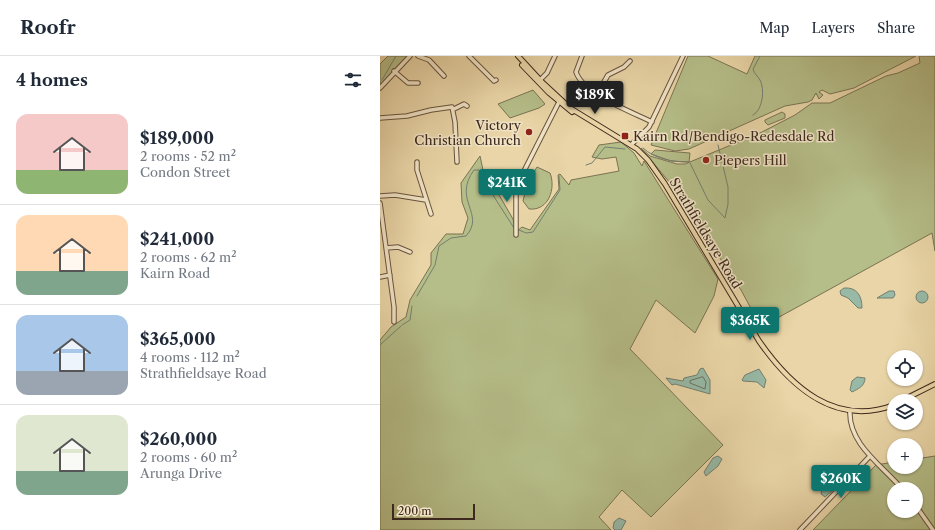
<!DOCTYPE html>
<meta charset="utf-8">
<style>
body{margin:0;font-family:"Libre Caslon Text",serif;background:#f6f6f7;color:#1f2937;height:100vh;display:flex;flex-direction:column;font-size:15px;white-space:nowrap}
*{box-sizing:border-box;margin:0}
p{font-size:13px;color:#747a83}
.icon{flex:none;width:22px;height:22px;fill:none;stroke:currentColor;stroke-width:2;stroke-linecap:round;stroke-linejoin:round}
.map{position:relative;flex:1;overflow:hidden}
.panel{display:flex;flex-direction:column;background:#fff;width:380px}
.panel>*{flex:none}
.tools{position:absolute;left:507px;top:294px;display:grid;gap:8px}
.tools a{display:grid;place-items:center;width:36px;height:36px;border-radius:50%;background:#fff;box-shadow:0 1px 3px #0004;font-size:20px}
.scale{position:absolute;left:12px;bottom:10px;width:83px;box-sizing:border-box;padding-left:4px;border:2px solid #3e291e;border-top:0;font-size:11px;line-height:14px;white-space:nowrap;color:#3e291e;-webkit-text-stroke:3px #f1e4c6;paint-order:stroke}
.price{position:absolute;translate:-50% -34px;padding:0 9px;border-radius:4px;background:#0f766e;color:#fff;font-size:13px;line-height:26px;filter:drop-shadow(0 1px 2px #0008)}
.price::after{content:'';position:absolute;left:50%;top:24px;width:12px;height:9px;margin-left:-6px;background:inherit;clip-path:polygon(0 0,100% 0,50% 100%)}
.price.selected{background:#222;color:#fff}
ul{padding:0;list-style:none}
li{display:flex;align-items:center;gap:12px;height:100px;padding:0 16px}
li+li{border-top:1px solid #e0e1e3}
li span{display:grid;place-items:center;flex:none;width:112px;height:80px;border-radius:12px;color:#555}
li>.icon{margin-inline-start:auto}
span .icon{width:48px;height:48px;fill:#fffc;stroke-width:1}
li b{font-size:17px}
h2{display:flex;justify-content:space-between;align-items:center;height:48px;padding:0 16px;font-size:17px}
header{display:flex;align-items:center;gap:24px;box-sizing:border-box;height:56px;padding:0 20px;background:#fff;border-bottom:1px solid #e0e1e3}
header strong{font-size:19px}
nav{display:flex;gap:22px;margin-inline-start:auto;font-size:14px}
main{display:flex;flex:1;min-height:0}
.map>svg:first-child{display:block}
</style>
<header>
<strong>Roofr</strong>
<nav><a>Map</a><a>Layers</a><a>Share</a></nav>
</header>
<main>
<section class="panel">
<h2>4 homes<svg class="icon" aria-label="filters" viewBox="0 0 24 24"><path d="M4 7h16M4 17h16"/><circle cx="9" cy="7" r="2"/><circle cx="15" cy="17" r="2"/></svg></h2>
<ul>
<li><span style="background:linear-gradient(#f6c9c9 70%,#8fb573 0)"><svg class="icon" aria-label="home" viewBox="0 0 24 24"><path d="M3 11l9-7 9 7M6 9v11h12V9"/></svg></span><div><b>$189,000</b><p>2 rooms · 52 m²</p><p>Condon Street</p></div></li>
<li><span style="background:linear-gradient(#ffd9b3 70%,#7fa58c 0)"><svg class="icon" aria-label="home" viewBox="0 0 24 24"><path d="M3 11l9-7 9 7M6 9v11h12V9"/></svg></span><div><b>$241,000</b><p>2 rooms · 62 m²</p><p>Kairn Road</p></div></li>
<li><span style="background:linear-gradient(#a9c7e8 70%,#9aa5b1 0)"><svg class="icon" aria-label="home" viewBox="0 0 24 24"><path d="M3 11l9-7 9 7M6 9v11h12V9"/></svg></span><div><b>$365,000</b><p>4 rooms · 112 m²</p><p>Strathfieldsaye Road</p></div></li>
<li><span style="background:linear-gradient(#dfe7d0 70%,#7fa58c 0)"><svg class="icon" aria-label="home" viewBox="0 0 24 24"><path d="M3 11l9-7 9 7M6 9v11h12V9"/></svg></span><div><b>$260,000</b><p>2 rooms · 60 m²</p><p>Arunga Drive</p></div></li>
</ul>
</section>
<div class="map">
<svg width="555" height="474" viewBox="0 0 555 474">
<rect width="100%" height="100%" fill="#e9d5a7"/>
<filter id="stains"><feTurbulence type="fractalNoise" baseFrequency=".005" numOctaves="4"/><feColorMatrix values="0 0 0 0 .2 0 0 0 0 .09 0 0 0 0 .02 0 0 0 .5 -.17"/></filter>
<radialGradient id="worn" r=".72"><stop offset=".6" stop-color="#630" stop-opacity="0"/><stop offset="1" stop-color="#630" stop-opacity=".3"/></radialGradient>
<path fill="#b5bd88" stroke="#7a7353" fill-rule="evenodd" d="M8,0h19l-27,29v-21z
M308,0h20l39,18 8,-18h161l-62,32 -24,6 -8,-4 -3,2 4,3 -4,4 -3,-6 -4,7 -4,2 -23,4 -96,43 -14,2 -24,-6z
M539,0h16v195l-3,-18 -171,94 -20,-37 -71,-107 -29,-35 9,8 27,8h8l75,-31 35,-18 17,-12h18l56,-27 12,-3 22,-10z
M153,34l12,14 -6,4 -29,10 -12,-14z
M402,56l3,2v4l-17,7 -3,-3v-2z
M241,86l13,11 8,13 2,-5 74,118 -4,17 -19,37 -39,-33 -26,49 93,96 -72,72 -29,-27 -23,27 12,13h-231v-190l11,-13 15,-10 4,-17 21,-35v-12l15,-19h17l5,-16 -6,-16 -1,-19 19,-27 3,14 2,1 28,48 3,13 6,-5 8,3 29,-41 -1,-14 2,-1 9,11 2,-5 48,-9 -3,-14 -14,2 -10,-2 7,-12z
M275,94l35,3 -1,9 -18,-1 -20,-7z
M157,111l13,6c6,15 -1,38 -21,36l-6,-8 4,-17z
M555,400v74h-122l63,-65 18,-3v5h22v-8zM514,433h22v22h-22z"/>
<path fill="#97b9a6" stroke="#737f70" d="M464,232c13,-1 18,8 18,20h-4l-10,-10 -7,-3 -1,-4z
M536 241a6 6 0 1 1 12 0a6 6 0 1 1-12 0Z
M509,235h5l1,4 -2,3h-16z
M323,312l7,12v14l-35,-10 -3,1 -6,-7 17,3 1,-3 13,-3 3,-6z
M379,313l7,11 -2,8 -7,-6 -14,-1 -1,-1 3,-5z
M477,321l8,1c0,8 -7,11 -13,14l-2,-2 2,-9z
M338,400l4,3 -4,7 -12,10 -2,-4 9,-14z
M452,426l8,2 -15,13 -4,-3 1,-6z
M239,462l7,3 -5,9h-6l-2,-2 1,-6z"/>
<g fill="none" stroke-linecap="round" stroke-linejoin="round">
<path stroke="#6a7162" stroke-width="1" d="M323,321l3,5 -1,7 -15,-6v-2z"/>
<path stroke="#737f70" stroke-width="1" d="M2,24l14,-24
M373,59c10,-5 12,-26 7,-35 -2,-4 -6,-6 -7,-11l7,-13
M336,77l1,9
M263,92c12,11 29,14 46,14
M310,107l18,37 17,18 3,-14v-17l-10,-42
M206,109l6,-2 13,-16 20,2
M137,173l9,4 7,-1 27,-42 -1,-14
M37,240l18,-31 4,-19 12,-8 15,-2c20,-22 -14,-36 8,-66h5l6,7 6,15 23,36
M22,269l8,-5 2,-14
M0,289l21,-19"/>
<g stroke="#695440" stroke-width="5.5">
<path id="minor" d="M38,0l11,4 15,16
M89,0l25,25 2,-1
M202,0l-6,16c7,22 56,40 76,50
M14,15l14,12h10
M160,24l7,-7 8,-17
M0,32l30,-32
M217,38l11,-19 16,-8 6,-6
M74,53l10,-5 3,2
M0,62l27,-2 24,-6 21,-3 3,15 2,40
M251,89l18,-18 34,-71
M37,106v8l14,44
M0,140l15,-1 31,5
M0,147l14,104v15
M136,179v-41l8,-23 36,-71
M6,192l12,-1 12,5
M0,221l10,-2
M470,355c-2,33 33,55 52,78
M536,450l17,24
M420,474l70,-74"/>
</g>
<g stroke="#3e291e" stroke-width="6">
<path id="major" d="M138,0l25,27 27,25 67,41 11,11 17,24 94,157c32,46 76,86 135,64
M142,9l27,28 23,19
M521,345l34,-17"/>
</g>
<use href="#minor" stroke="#f1e4c6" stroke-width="3.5"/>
<use href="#major" stroke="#e9d5a7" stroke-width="4"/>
</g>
<g fill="#8f2418" stroke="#f1e4c6" stroke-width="1.5">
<circle cx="149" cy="76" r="4"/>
<rect x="241" y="76" width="8" height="8" rx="2"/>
<circle cx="326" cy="104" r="4"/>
</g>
<g text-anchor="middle" stroke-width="3" stroke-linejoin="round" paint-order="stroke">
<g font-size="13" fill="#3e291e" stroke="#f1e4c6" text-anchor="start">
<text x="141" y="74" text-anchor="end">Victory<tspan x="141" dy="15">Christian Church</tspan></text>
<text x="253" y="85">Kairn Rd/Bendigo-Redesdale Rd</text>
<text x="334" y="109">Piepers Hill</text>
</g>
<g font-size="13" fill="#3e291e" stroke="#f1e4c6">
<text transform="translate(326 177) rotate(59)" y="5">Strathfieldsaye Road</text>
</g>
</g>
<rect width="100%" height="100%" filter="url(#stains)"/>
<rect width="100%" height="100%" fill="url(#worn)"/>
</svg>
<div class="tools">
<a><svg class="icon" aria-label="locate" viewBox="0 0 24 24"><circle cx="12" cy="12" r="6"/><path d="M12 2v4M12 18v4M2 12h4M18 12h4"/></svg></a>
<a><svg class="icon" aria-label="layers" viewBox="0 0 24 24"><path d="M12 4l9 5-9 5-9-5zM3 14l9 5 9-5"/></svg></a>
<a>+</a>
<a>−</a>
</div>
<div class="scale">200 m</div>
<b class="price selected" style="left:215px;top:59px">$189K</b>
<b class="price" style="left:127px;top:147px">$241K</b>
<b class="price" style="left:370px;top:285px">$365K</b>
<b class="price" style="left:461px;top:443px">$260K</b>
</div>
</main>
